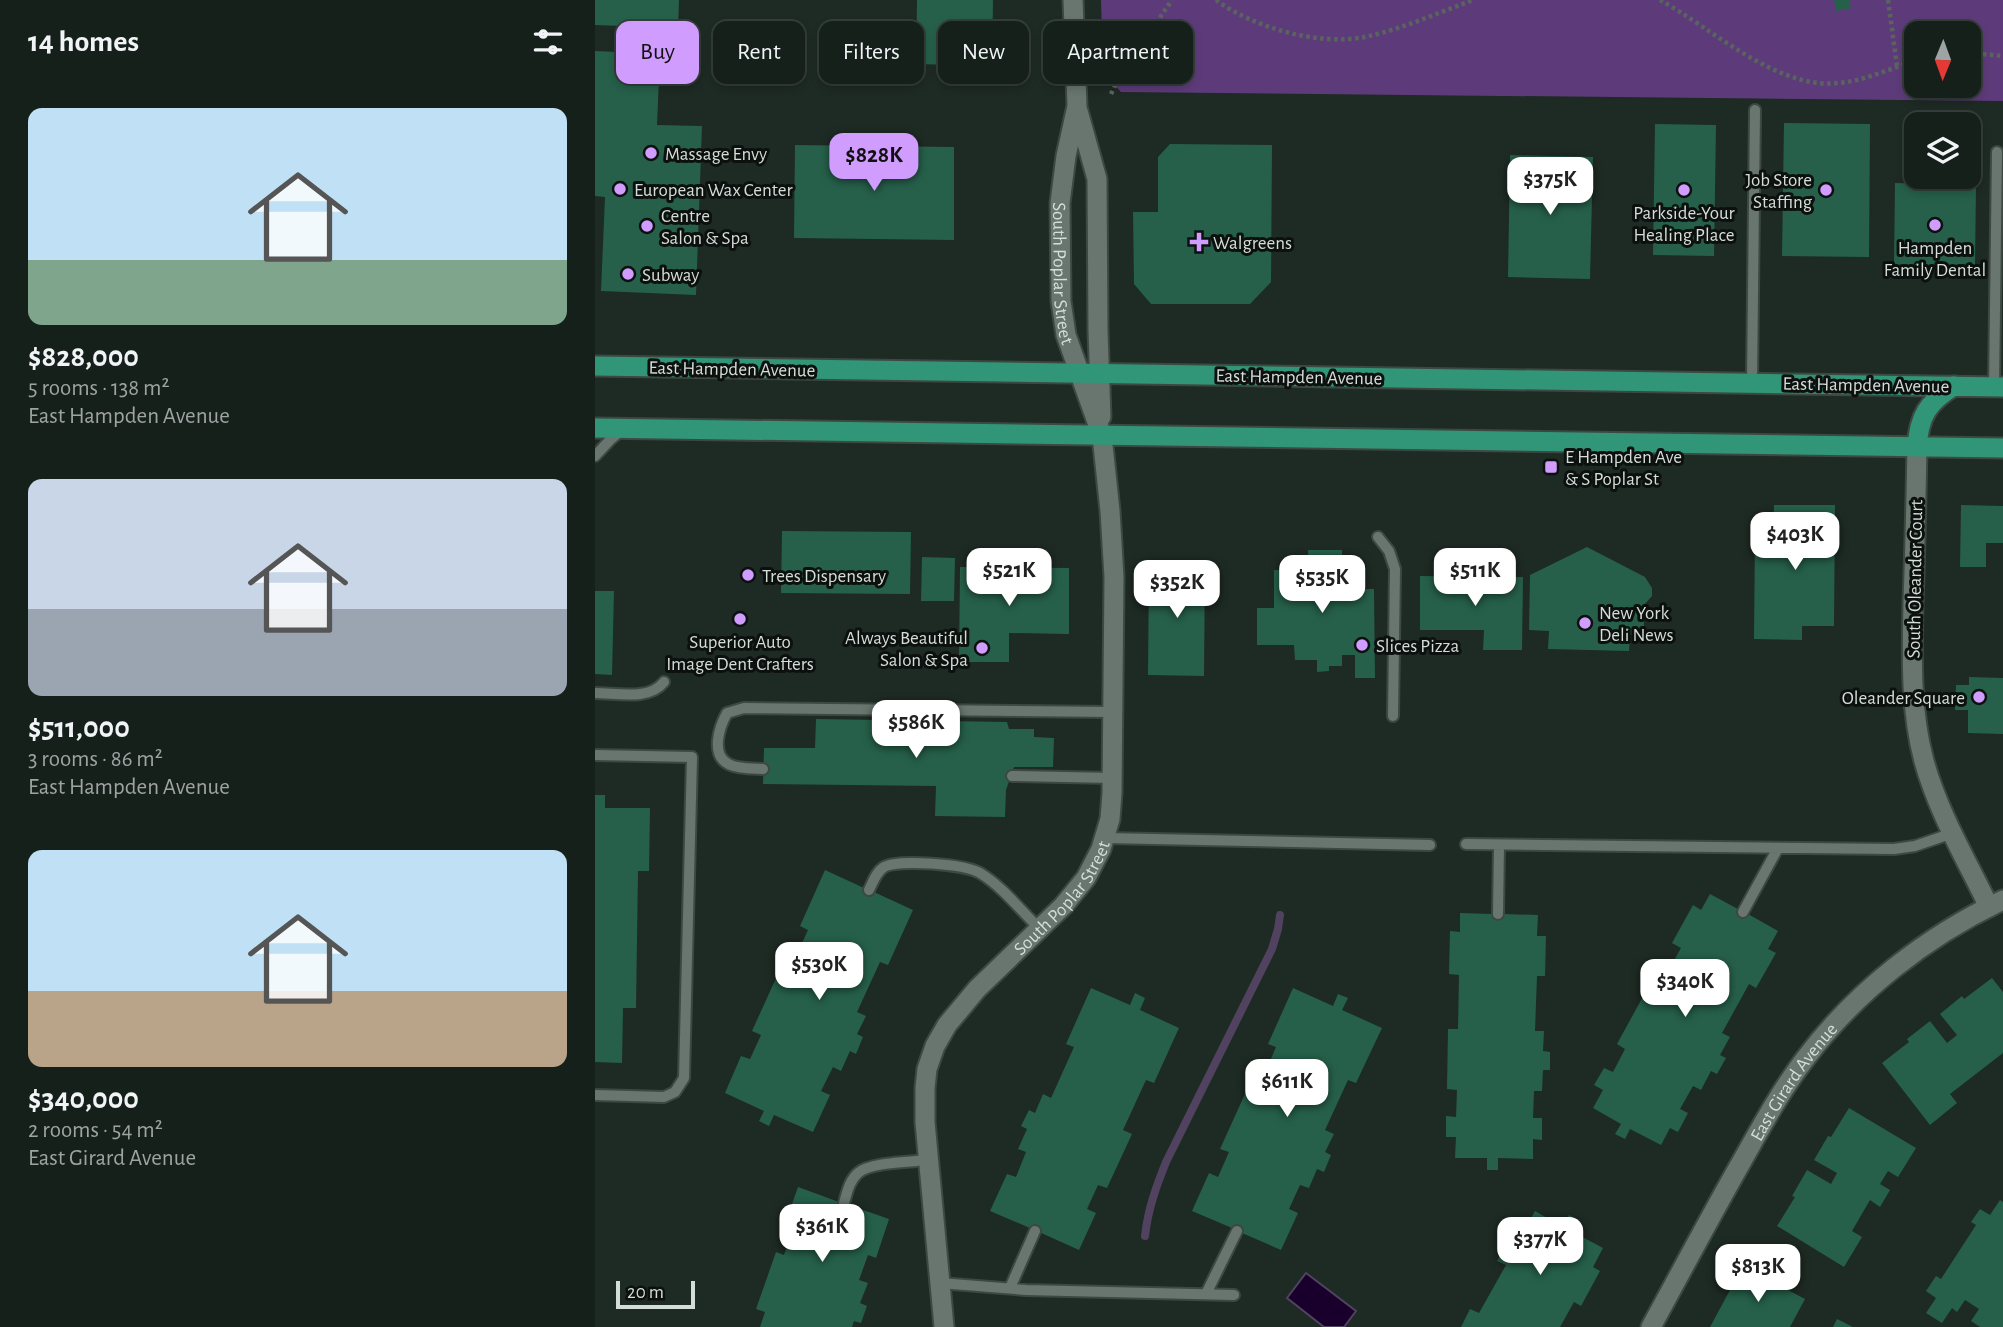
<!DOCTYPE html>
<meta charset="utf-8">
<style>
body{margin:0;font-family:"Alegreya Sans",sans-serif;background:#1f2824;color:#f1f3f6;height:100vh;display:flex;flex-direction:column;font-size:26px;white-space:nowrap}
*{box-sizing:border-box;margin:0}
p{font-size:23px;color:#9ea3a3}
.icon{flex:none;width:38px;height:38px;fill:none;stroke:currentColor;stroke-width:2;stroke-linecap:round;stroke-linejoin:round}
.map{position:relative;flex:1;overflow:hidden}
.side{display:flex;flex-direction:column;background:#16201b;width:595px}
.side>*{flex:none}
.hud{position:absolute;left:21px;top:21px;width:665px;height:63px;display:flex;gap:14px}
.needle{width:46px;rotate:181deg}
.buttons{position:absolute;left:1309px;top:21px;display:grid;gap:14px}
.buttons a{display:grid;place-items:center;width:77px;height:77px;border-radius:14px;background:#16201b;box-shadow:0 4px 10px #0003,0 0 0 2px #353e3a;font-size:35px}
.scale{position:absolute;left:21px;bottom:18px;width:79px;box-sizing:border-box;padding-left:7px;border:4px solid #d5ddd9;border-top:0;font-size:19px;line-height:24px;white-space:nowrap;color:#d5ddd9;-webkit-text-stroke:5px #0c110f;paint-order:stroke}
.price{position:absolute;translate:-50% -60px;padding:0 16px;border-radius:14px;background:#fff;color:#222;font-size:23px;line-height:46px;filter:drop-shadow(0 2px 4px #0008)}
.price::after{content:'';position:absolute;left:50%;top:42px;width:21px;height:16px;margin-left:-10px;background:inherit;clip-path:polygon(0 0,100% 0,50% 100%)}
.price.selected{background:#d09dff;color:#111}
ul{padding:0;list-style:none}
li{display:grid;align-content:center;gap:14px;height:371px;padding:0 28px}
li span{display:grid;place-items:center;height:217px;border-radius:14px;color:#555}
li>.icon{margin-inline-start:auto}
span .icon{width:126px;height:126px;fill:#fffc;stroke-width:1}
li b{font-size:30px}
h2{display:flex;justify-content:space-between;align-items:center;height:84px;padding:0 28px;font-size:30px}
.tag{padding:0 24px;border-radius:14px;background:#16201b;box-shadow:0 4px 10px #0003,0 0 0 2px #353e3a;font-size:24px;line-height:63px}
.tag.selected{background:#d09dff;color:#111}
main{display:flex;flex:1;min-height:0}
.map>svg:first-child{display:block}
</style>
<main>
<section class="side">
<h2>14 homes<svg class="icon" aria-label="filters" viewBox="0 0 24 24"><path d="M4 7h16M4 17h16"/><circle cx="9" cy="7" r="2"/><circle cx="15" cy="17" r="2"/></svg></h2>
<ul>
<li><span style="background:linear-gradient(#bfe0f5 70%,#7fa58c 0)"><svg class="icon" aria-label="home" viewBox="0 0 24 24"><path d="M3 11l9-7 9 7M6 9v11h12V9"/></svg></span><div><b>$828,000</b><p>5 rooms · 138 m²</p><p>East Hampden Avenue</p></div></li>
<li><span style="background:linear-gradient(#c9d6e8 60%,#9aa5b1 0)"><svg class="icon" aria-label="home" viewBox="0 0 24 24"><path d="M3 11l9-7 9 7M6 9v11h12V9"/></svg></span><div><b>$511,000</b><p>3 rooms · 86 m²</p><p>East Hampden Avenue</p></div></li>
<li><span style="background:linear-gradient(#bfe0f5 65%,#b9a48a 0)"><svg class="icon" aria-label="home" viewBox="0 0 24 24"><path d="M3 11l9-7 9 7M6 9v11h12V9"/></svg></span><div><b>$340,000</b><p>2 rooms · 54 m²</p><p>East Girard Avenue</p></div></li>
</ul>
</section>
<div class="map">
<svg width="1408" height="1327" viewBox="0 0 1408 1327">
<rect width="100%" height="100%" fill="#1e2a24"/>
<path fill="#5d3b7a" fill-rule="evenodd" d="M506,0h902v101l-882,-9 -18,-19zM1321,33h53v53h-53z"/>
<path fill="#19002c" stroke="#514260" stroke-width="2" d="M711,1273l50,38 -12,16h-20l-37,-29z"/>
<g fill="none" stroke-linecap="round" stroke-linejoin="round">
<path stroke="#514260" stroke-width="8" d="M550,1236c3,-27 11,-49 21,-74l106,-213 6,-20 2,-14"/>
</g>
<path fill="#26604a" d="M0,0h84l-1,28 -83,-3z
M322,0h76l-1,66 -76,-2z
M1239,0h15l2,8 -15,3z
M0,51l65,3 -3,71 45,1 -6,169 -95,-4 4,-94 -10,-1z
M1189,123l86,1 -1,133 -87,-1z
M1060,124l61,1 -2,131 -61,-1z
M575,144l102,1 -1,137 -21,22h-99l-17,-20 -1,-72h25v-55z
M200,145l159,2v93l-160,-2z
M915,155l83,2 -3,122 -82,-2z
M1300,183l81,2 -1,82 -81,-1z
M1179,505h61l-1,121h-32v14l-48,-1 1,-108h18z
M1366,505l42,1v37h-17v24h-26z
M187,531l129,1 -1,62 -129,-1z
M992,547l58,30 7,11v8l-8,9v30h-14l-1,16 -81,-2 1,-18 -20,-1 1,-55z
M713,550h34v21h10v18h22l1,89h-20v-23h-13v11h-13v5l-12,1v-12h-22l-1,-15h-37v-37h17v-38h35z
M327,557l33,1 -1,43h-33z
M554,564l56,1 -1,111 -56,-1z
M365,567l109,1v66l-60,-1v29h-50z
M825,576l103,1 -1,73h-39l1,-20h-64z
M0,591h19l-2,84 -17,-1z
M1374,677l34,1v56l-35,-1v-23h-13l1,-25h13z
M221,719l191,3 2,7h25v8l20,1 -1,29h-39l-8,23 -1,27 -70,-1 1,-30 -173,-2 1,-36h51z
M0,795h10v13h45l-1,63h-11l-2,137h-13l-1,55 -27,-1z
M230,870l39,18 6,-12 9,4 -5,12 39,18 -25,55 -8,-3 -23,50 9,4 -9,18 6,3 -7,17 -6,-3 -9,20 -8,-4 -12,24 9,4 -17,37 -39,-17 -5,11 -10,-5 5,-10 -39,-18 16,-37 9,3 11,-24 -9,-4 25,-55 8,4 23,-50 -8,-4z
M1115,894l28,15 6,-11 10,5 -6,11 30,17 -10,18 8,4 -20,35 -7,-4 -27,49 8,4 -10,18 6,3 -9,16 -6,-3 -10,19 -8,-4 -13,23 8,4 -10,19 -8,-4 -9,17 -31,-16 -5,10 -10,-5 6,-10 -28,-16 10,-18 -9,-5 10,-17 9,4 12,-23 -8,-5 29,-53 8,5 27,-48 -9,-5 21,-38 8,5z
M898,901h10v13l35,1 -1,21h9l-1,40h-8l-2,55h9l-1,20 7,1v18h-7l-1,21h-8l-1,27h9v22l-9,-1v20l-35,-1v12h-11v-12h-32l1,-21h-10v-21l10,1 1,-27 -10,-1 1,-60h10l1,-54 -10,-1 1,-43 10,1v-19l32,1z
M1397,978l11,14v61l-53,41 7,9 -27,22 -48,-62 27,-21 -2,-3 23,-18 17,22 10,-8 -17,-21 22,-18 2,3z
M496,988l39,17 5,-12 10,5 -5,12 39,18 -25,55 -8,-3 -23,50 9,4 -25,54 -9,-3 -11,24 9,4 -17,37 -40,-18 -4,11 -10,-4 5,-11 -40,-17 17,-37 9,3 10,-25 -8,-3 9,-20 -6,-3 8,-16 6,3 8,-19 8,4 23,-51 -8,-3z
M698,988l40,18 5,-12 10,4 -6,12 40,18 -26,55 -8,-3 -23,50 9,4 -9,18 6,3 -7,17 -7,-3 -8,19 -9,-3 -11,24 9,4 -17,37 -39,-17 -5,10 -10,-4 5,-11 -40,-17 17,-38 9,4 11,-25 -9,-3 25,-55 9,4 22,-51 -8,-3z
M1254,1108l67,40 -18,29 -10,-6 -8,13 10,6 -10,17 -10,-7 -18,31 10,6 -18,30 -67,-41 18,-29 -3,-1 15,-26 24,14 6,-11 -23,-13 14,-24 3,1z
M203,1187l41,15 3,-11 11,4 -4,10 40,14 -13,39 -8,-3 -9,25 9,3 -8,20 7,3 -6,17 -7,-2 -2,6h-92l5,-15 -9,-3 20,-57 8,3 9,-26 -9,-2z
M1405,1200l3,2v125h-23l-9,-6 8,-12 -14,-9 -8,12 -5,-4 -10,15 -16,-10 10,-15 -10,-7 10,-15 5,3 35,-54 -5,-3 9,-13 10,6z
M940,1211l28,16 6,-12 10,6 -6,11 30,16 -10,19 7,4 -19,35 -7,-4 -14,25h-99l9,-18 9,4 27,-48 -9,-4 21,-38 8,4z
M1148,1266l62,33 -15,28h-80z
M1242,1319l16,8h-20z"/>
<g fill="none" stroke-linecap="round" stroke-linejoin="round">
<g stroke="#3d4842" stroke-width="14">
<path id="service" d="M1157,383l3,-273
M1399,387l3,-235
M0,456l15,-16 13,-11
M783,537l11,14 6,18 -2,147
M0,693c22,0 54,8 69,-11
M0,755l97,2 -8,321 -9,14 -11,5 -69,-2
M168,769c-21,-1 -48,1 -45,-29 1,-10 4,-18 9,-27l17,-5 369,4
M417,776l101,2
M511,838l324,7
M871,844l428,5 21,-3 38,-13
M274,890c4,-8 7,-18 15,-23 14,-8 81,-3 96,6 23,14 41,38 60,56
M1148,912l35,-64
M903,914l1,-69
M249,1203c3,-10 5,-22 14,-30 12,-11 53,-11 70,-13
M345,1283l86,7 208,5
M415,1288l25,-57
M611,1294l31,-63"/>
</g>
<g stroke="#3d4842" stroke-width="23">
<g id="minor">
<path d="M1322,447c-1,52 -2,103 -4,155 -1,53 -3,107 11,159 14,51 42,98 65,146"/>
<path id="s1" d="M349,1327l-19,-205v-34l2,-19 8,-23 12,-21 30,-36 86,-83 23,-28 15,-29 9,-30 2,-26 2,-216 -4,-66 -8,-75"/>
</g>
</g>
<g stroke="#3d4842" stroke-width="23">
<g id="tertiary">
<path id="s2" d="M478,0l4,106 -11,50 -6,47 1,98 5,34 36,101"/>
<path d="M483,111l19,68 1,152 3,86"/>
<path id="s3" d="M1056,1327c29,-53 57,-106 87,-159 21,-37 41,-75 67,-109 51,-68 122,-123 198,-159"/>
</g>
</g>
<g stroke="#3d4842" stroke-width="23">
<path id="primary" d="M0,366l1408,21
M0,428l1408,20
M1322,447c2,-31 11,-45 37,-61"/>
</g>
<path stroke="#5a645f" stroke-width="4.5" stroke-dasharray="3.5 3.5" stroke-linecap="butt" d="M621,0c38,28 103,46 149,37 37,-8 73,-24 108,-37
M1065,0c50,27 117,90 178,83 27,-2 52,-15 78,-22
M1293,0l9,66
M1374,53l34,3
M516,94l8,-17 53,-77"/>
<use href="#service" stroke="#68766f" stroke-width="10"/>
<use href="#minor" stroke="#68766f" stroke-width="19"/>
<use href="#tertiary" stroke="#68766f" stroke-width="19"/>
<use href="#primary" stroke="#309677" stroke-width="19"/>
</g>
<g fill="#d09dff" stroke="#0c110f" stroke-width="2.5">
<circle cx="56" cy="153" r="7"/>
<circle cx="25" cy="189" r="7"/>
<circle cx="1089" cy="190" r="7"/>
<circle cx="1231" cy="190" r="7"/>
<circle cx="1340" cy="225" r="7"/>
<circle cx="52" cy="226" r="7"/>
<path d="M600.5 231.5h7v7h7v7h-7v7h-7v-7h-7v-7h7z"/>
<circle cx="33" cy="274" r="7"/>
<rect x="949" y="460" width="14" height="14" rx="3.5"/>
<circle cx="153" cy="575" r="7"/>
<circle cx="145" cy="619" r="7"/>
<circle cx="990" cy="623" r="7"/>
<circle cx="767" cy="645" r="7"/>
<circle cx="387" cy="648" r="7"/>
<circle cx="1384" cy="697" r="7"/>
</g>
<g text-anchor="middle" stroke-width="6" stroke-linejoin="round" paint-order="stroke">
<g font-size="19" fill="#d5ddd9" stroke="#0c110f" text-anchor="start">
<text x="70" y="160">Massage Envy</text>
<text x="1217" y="186" text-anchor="end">Job Store<tspan x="1217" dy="22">Staffing</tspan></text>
<text x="39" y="196">European Wax Center</text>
<text x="1089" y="219" text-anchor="middle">Parkside-Your<tspan x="1089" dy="22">Healing Place</tspan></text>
<text x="66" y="222">Centre<tspan x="66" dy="22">Salon &amp; Spa</tspan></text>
<text x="618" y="249">Walgreens</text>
<text x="1340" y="254" text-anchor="middle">Hampden<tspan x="1340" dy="22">Family Dental</tspan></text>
<text x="47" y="281">Subway</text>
<text x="970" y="463">E Hampden Ave<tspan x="970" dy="22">&amp; S Poplar St</tspan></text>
<text x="167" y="582">Trees Dispensary</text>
<text x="1004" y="619">New York<tspan x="1004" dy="22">Deli News</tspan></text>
<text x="373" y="644" text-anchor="end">Always Beautiful<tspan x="373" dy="22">Salon &amp; Spa</tspan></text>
<text x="145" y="648" text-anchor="middle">Superior Auto<tspan x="145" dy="22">Image Dent Crafters</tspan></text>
<text x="781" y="652">Slices Pizza</text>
<text x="1370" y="704" text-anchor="end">Oleander Square</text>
</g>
<g font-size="19" fill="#d5ddd9" stroke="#0c110f">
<text dy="7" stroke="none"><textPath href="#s2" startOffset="275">South Poplar Street</textPath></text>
<text transform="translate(137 368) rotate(1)" y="7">East Hampden Avenue</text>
<text transform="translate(704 376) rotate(1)" y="7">East Hampden Avenue</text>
<text transform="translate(1271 384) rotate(1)" y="7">East Hampden Avenue</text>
<text transform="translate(1319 579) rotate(-89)" y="7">South Oleander Court</text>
<text dy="7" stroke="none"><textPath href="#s1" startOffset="480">South Poplar Street</textPath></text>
<text dy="7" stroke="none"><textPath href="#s3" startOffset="284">East Girard Avenue</textPath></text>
</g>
</g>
</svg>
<div class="buttons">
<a><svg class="needle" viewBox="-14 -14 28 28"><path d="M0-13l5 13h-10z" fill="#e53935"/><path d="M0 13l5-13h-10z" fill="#9ea3a3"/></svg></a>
<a><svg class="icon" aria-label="layers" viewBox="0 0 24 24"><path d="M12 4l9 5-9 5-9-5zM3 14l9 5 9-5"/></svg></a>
</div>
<div class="scale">20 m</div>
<b class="price selected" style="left:279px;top:193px">$828K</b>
<b class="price" style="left:955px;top:217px">$375K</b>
<b class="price" style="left:1200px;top:572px">$403K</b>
<b class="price" style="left:414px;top:608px">$521K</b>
<b class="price" style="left:880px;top:608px">$511K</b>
<b class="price" style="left:727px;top:615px">$535K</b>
<b class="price" style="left:582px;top:620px">$352K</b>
<b class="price" style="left:321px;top:760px">$586K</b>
<b class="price" style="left:224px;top:1002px">$530K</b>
<b class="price" style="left:1090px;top:1019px">$340K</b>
<b class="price" style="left:692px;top:1119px">$611K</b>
<b class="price" style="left:227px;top:1264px">$361K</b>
<b class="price" style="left:945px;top:1277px">$377K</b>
<b class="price" style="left:1163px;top:1304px">$813K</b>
<div class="hud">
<a class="tag selected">Buy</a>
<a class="tag">Rent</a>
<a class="tag">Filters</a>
<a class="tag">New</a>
<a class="tag">Apartment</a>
</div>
</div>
</main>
